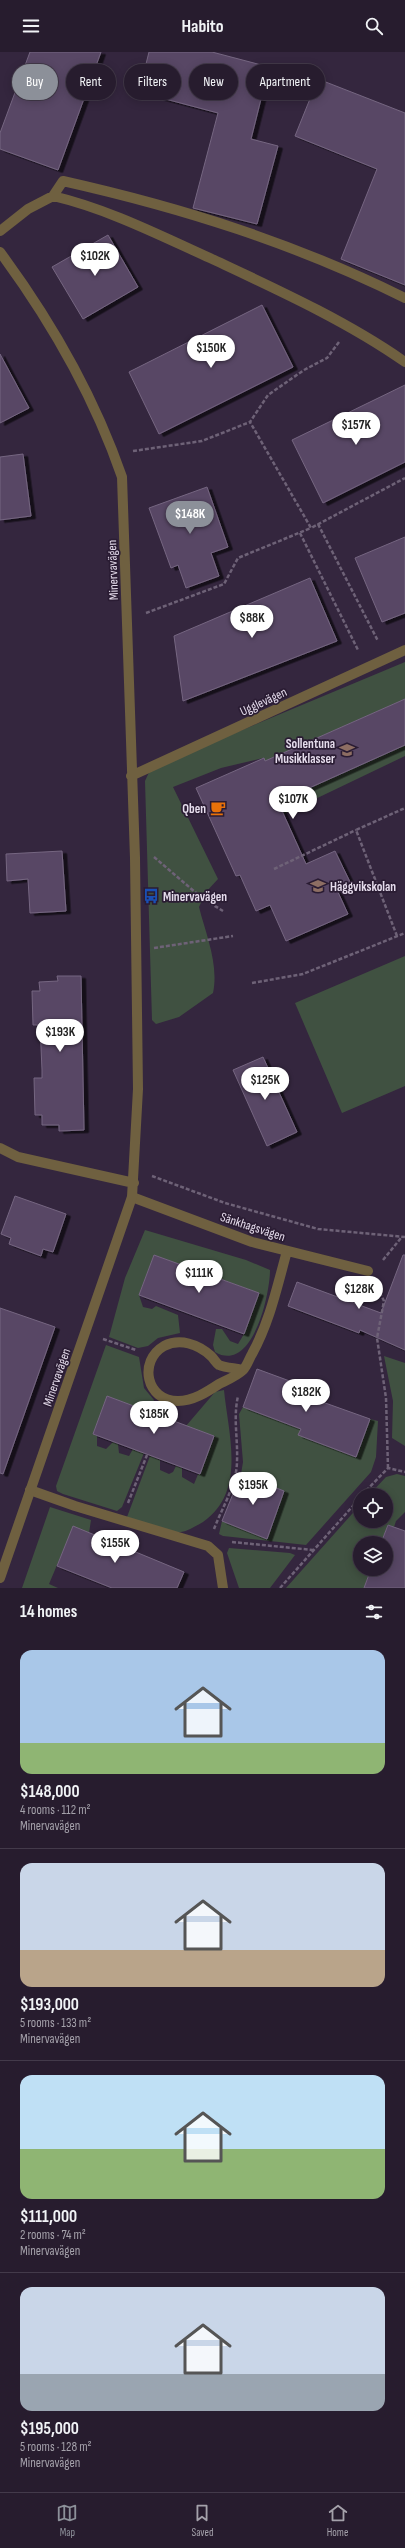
<!DOCTYPE html>
<meta charset="utf-8">
<style>
body{margin:0;font-family:"Sofia Sans Condensed",sans-serif;background:#2f2536;color:#f1f3f6;height:100vh;display:flex;flex-direction:column;font-size:15px;white-space:nowrap}
*{box-sizing:border-box;margin:0}
p{font-size:13px;color:#a4a1aa}
.icon{flex:none;width:22px;height:22px;fill:none;stroke:currentColor;stroke-width:2;stroke-linecap:round;stroke-linejoin:round}
.map{position:relative;height:1536px;overflow:hidden}
.sheet{display:flex;flex-direction:column;background:#271c2e;flex:1}
.sheet>*{flex:none}
.guide{position:absolute;left:12px;top:12px;width:381px;height:36px;display:flex;gap:8px}
.fabs{position:absolute;left:353px;top:1436px;display:grid;gap:8px}
.fabs a{display:grid;place-items:center;width:40px;height:40px;border-radius:50%;background:#271c2e;box-shadow:0 2px 10px #0003,0 0 0 1px #433a4a;font-size:20px}
.price{position:absolute;translate:-50% -34px;padding:0 9px;border-radius:14px;background:#fff;color:#222;font-size:13px;line-height:26px;filter:drop-shadow(0 1px 2px #0008)}
.price::after{content:'';position:absolute;left:50%;top:24px;width:12px;height:9px;margin-left:-6px;background:inherit;clip-path:polygon(0 0,100% 0,50% 100%)}
.price.active{background:#8c9099;color:#fff}
ul{padding:0;list-style:none}
li{display:grid;align-content:center;gap:8px;height:212px;padding:0 20px}
li+li{border-top:1px solid #433a4a}
li span{display:grid;place-items:center;height:124px;border-radius:12px;color:#555}
li>.icon{margin-inline-start:auto}
span .icon{width:72px;height:72px;fill:#fffc;stroke-width:1}
li b{font-size:17px}
h2{display:flex;justify-content:space-between;align-items:center;height:48px;padding:0 20px;font-size:17px}
.pill{padding:0 14px;border-radius:18px;background:#271c2e;box-shadow:0 2px 10px #0003,0 0 0 1px #433a4a;font-size:14px;line-height:36px}
.pill.active{background:#8c9099;color:#fff}
header{display:flex;justify-content:space-between;align-items:center;height:52px;padding:0 20px;background:#271c2e;font-size:18px;font-weight:700}
.dock{display:flex;justify-content:space-around;align-items:center;height:56px;border-top:1px solid #433a4a;background:#271c2e;font-size:11px;color:#a4a1aa}
.dock a{display:grid;justify-items:center;gap:2px}
.dock .active{color:#8c9099}
.map>svg:first-child{display:block}
</style>
<header><svg class="icon" aria-label="menu" viewBox="0 0 24 24"><path d="M4 6h16M4 12h16M4 18h16"/></svg>Habito<svg class="icon" aria-label="search" viewBox="0 0 24 24"><circle cx="10" cy="10" r="6"/><path d="M15 15l6 6"/></svg></header>
<div class="map">
<svg width="405" height="1536" viewBox="0 0 405 1536">
<defs>
<filter id="shadow"><feDropShadow dx="4.5" dy="2.5" stdDeviation="0" flood-color="#0009"/></filter>
</defs>
<rect width="100%" height="100%" fill="#34263e"/>
<path fill="#405141" d="M405,610v37l-140,62 -2,-3 -42,10 -48,19 45,92 -12,13 -7,15c7,28 20,57 14,86l-34,24 -23,7 -4,-4 -7,-239 6,-13z
M405,693v11l-121,58 -5,-12z
M405,904v130l-63,27 -47,-110z
M145,1178l101,30 24,10c0,25 -18,104 -55,82l-2,-7 3,-16h6l8,12 8,3 6,-10 15,-41 -105,-38 -15,40 4,12 9,2 4,-3 22,9 2,18 -22,5 -10,8 -10,2 -29,-11 16,-59z
M106,1293l33,12 5,31 10,12 -5,12 -42,-16 -14,38 4,2v10l9,3 7,-7 5,2 1,9 10,3 4,-7 11,4 -22,54 -5,4 -54,-17 -6,-3 -1,-5z
M384,1304l21,7v83l-13,-8 1,-37z
M224,1338c4,43 23,102 -21,132 -7,4 -15,9 -22,10 -17,1 -38,-10 -54,-15l23,-61 10,4v10l9,4 4,-2 3,-6 6,2v9l12,7 20,-48 -28,-10 29,-34z
M243,1355l58,22 -2,6 57,22 14,-38 8,2 -2,36 -5,15 -65,73 -83,-9 -4,-2 3,-13 45,18 17,-48 -43,-17 2,-12 -4,-48z
M397,1422l8,2v36l-9,9 -2,6 -6,-2 -7,18h-21v26h11l-6,16 7,3h-86l74,-83v16h26v-26h-17l17,-18z
M50,1455l41,13 -2,13 -16,-6 -24,57 9,4h-36z
M229,1496l61,5 5,2 -25,33h-31l-12,-35z"/>
<path fill="#594765" stroke="#756681" filter="url(#shadow)" d="M30,0h71l-43,118 -58,-21v-16z
M149,0h63l57,15 -18,72 27,7 -21,78 -64,-16 25,-95 -79,-21z
M318,27l87,34v172l-64,-26 36,-90 -82,-33z
M108,183l30,52 -55,32 -31,-52z
M262,253l31,62 -134,67 -30,-62z
M0,302l29,54 -29,15z
M405,333v77l-82,41 -31,-63z
M23,402l8,62 -31,4v-63z
M207,435l21,60 -17,6 8,23 -33,12 -8,-23 -7,3 -22,-60z
M405,485v76l-23,9 -27,-64z
M310,526l27,63 -154,60 -9,-65z
M405,647v46l-127,57 28,62 29,-13 16,33 -14,6 11,24 -62,27 -16,-36 -14,6 -16,-36 -4,1 -40,-88 68,-30 1,3z
M62,799l4,60 -36,2 -2,-34 -21,2 -1,-27z
M57,924h24l3,154 -25,1v-6h-17v-10h-7l-1,-37h8v-8l-2,-45h-7l-1,-34h8l-1,-9 19,-1z
M263,1005l34,75 -30,14 -34,-76z
M15,1144l51,18 -13,38 -10,-3 -2,7 -32,-12 2,-6 -10,-4z
M154,1203l105,38 -15,41 -105,-39z
M403,1203h2v95l-45,-20 -1,3 -13,-5 -58,-22 9,-24 84,31z
M0,1256l55,19 -52,147 -3,-1z
M257,1317l60,22 -3,8 56,20 -14,38 -58,-22 3,-6 -58,-22z
M107,1344l107,40 -14,38 -107,-40z
M241,1422l43,17 -17,48 -45,-18z
M388,1473l17,6v57h-41l7,-19h15v-26h-5z
M73,1474l111,46 -7,16h-65l-55,-22z"/>
<g fill="none" stroke-linecap="round" stroke-linejoin="round">
<path stroke="#6e6277" stroke-width="2.5" stroke-dasharray="4 2" stroke-linecap="butt" d="M339,290l-12,16 -23,12 -36,25 -18,27 61,106 94,-50
M133,399l69,-10 48,-19
M318,472l60,117
M300,481l58,117
M146,561l78,-29 14,-26 73,-30
M154,805l48,41 21,13
M274,817l82,-39
M397,884l-41,-106 49,-22
M154,896l79,-12
M252,931l51,-9 102,-41
M152,1124l73,27 93,26 87,8
M383,1208l18,-22
M377,1235l7,14 -7,37 9,60 2,70
M103,1287l33,11
M362,1443l26,-27 17,4
M128,1451l19,-48
M214,1477c8,-21 23,-45 23,-68 1,-22 -4,-43 1,-65
M232,1490l81,8
M280,1536l80,-90"/>
<path stroke="#6f6040" stroke-width="10" d="M53,144l10,-15c120,27 231,62 342,117
M0,179l28,-22 25,-13c55,13 106,39 157,62 64,30 137,63 195,104
M132,1145l120,45 116,29
M243,1318c-8,-2 -17,-2 -24,-5 -3,-2 -5,-6 -8,-9 -13,-12 -31,-18 -47,-10 -26,15 -18,55 14,55 15,0 29,-9 41,-17 8,-4 18,-8 24,-14 4,-4 6,-11 9,-16 18,-33 25,-67 35,-103
M30,1438l45,16 133,40 10,9 5,33"/>
<path stroke="#6f6040" stroke-width="10" d="M0,200c51,69 94,144 122,225l13,381 3,231 -6,108 -132,381
M131,724l274,-126
M0,1096l18,9 116,26"/>
</g>
<defs>
<g id="school-bare" transform="scale(1.2)"><path d="M0-5L7-2L0 1L-7-2ZM-4 1L0 2.5L4 1V4Q0 6-4 4Z" fill="#8d6e63" stroke="#2a1c33" stroke-width="2.5" paint-order="stroke"/></g>
<g id="cafe-bare" transform="scale(1.2)"><path d="M-5.5-4.5H6V0H3Q3 3.5 0 3.5H-2.5Q-5.5 3.5-5.5 0ZM3-3.2v2h1.7v-2ZM-6 4.5H4V6H-6Z" fill="#e8710a" stroke="#2a1c33" stroke-width="2.5" paint-order="stroke"/></g>
<g id="bus-bare" transform="scale(1.2)"><path d="M-5-6H5V4H4V6H2V4H-2V6H-4V4H-5ZM-3.5-4V0h7V-4ZM-3.5 1.2v1.5H-2V1.2ZM2 1.2v1.5H3.5V1.2Z" fill="#1a4fb4" stroke="#2a1c33" stroke-width="2.5" paint-order="stroke"/></g>
</defs>
<g fill-rule="evenodd">
<use href="#school-bare" x="347" y="698"/>
<use href="#cafe-bare" x="218" y="756"/>
<use href="#school-bare" x="318" y="834"/>
<use href="#bus-bare" x="151" y="844"/>
</g>
<g text-anchor="middle" stroke-width="3.5" stroke-linejoin="round" paint-order="stroke">
<g font-size="13" fill="#e5dcec" stroke="#2a1c33">
<text transform="translate(112 518) rotate(-92)" y="5">Minervavägen</text>
<text transform="translate(263 649) rotate(-25)" y="5">Ugglevägen</text>
<text transform="translate(253 1174) rotate(18)" y="5">Sänkhagsvägen</text>
<text transform="translate(56 1325) rotate(-71)" y="5">Minervavägen</text>
</g>
<g font-size="13" font-weight="bold" fill="#e5dcec" stroke="#2a1c33" text-anchor="end">
<text x="335" y="696">Sollentuna<tspan x="335" dy="15">Musikklasser</tspan></text>
<text x="206" y="761">Qben</text>
<text x="330" y="839" text-anchor="start">Häggvikskolan</text>
<text x="163" y="849" text-anchor="start">Minervavägen</text>
</g>
</g>
</svg>
<div class="fabs">
<a><svg class="icon" aria-label="locate" viewBox="0 0 24 24"><circle cx="12" cy="12" r="6"/><path d="M12 2v4M12 18v4M2 12h4M18 12h4"/></svg></a>
<a><svg class="icon" aria-label="layers" viewBox="0 0 24 24"><path d="M12 4l9 5-9 5-9-5zM3 14l9 5 9-5"/></svg></a>
</div>
<b class="price" style="left:95px;top:225px">$102K</b>
<b class="price" style="left:211px;top:317px">$150K</b>
<b class="price" style="left:356px;top:394px">$157K</b>
<b class="price active" style="left:190px;top:483px">$148K</b>
<b class="price" style="left:252px;top:587px">$88K</b>
<b class="price" style="left:293px;top:768px">$107K</b>
<b class="price" style="left:60px;top:1001px">$193K</b>
<b class="price" style="left:265px;top:1049px">$125K</b>
<b class="price" style="left:199px;top:1242px">$111K</b>
<b class="price" style="left:359px;top:1258px">$128K</b>
<b class="price" style="left:306px;top:1361px">$182K</b>
<b class="price" style="left:154px;top:1383px">$185K</b>
<b class="price" style="left:253px;top:1454px">$195K</b>
<b class="price" style="left:115px;top:1512px">$155K</b>
<div class="guide">
<a class="pill active">Buy</a>
<a class="pill">Rent</a>
<a class="pill">Filters</a>
<a class="pill">New</a>
<a class="pill">Apartment</a>
</div>
</div>
<section class="sheet">
<h2>14 homes<svg class="icon" aria-label="filters" viewBox="0 0 24 24"><path d="M4 7h16M4 17h16"/><circle cx="9" cy="7" r="2"/><circle cx="15" cy="17" r="2"/></svg></h2>
<ul>
<li><span style="background:linear-gradient(#a9c7e8 75%,#8fb573 0)"><svg class="icon" aria-label="home" viewBox="0 0 24 24"><path d="M3 11l9-7 9 7M6 9v11h12V9"/></svg></span><div><b>$148,000</b><p>4 rooms · 112 m²</p><p>Minervavägen</p></div></li>
<li><span style="background:linear-gradient(#c9d6e8 70%,#b9a48a 0)"><svg class="icon" aria-label="home" viewBox="0 0 24 24"><path d="M3 11l9-7 9 7M6 9v11h12V9"/></svg></span><div><b>$193,000</b><p>5 rooms · 133 m²</p><p>Minervavägen</p></div></li>
<li><span style="background:linear-gradient(#bfe0f5 60%,#8fb573 0)"><svg class="icon" aria-label="home" viewBox="0 0 24 24"><path d="M3 11l9-7 9 7M6 9v11h12V9"/></svg></span><div><b>$111,000</b><p>2 rooms · 74 m²</p><p>Minervavägen</p></div></li>
<li><span style="background:linear-gradient(#c9d6e8 70%,#9aa5b1 0)"><svg class="icon" aria-label="home" viewBox="0 0 24 24"><path d="M3 11l9-7 9 7M6 9v11h12V9"/></svg></span><div><b>$195,000</b><p>5 rooms · 128 m²</p><p>Minervavägen</p></div></li>
</ul>
</section>
<nav class="dock">
<a class="active"><svg class="icon" aria-label="map" viewBox="0 0 24 24"><path d="M3 6l6-2 6 2 6-2v14l-6 2-6-2-6 2zM9 4v14M15 6v14"/></svg>Map</a>
<a><svg class="icon" aria-label="saved" viewBox="0 0 24 24"><path d="M7 4h10v16l-5-4-5 4z"/></svg>Saved</a>
<a><svg class="icon" aria-label="home" viewBox="0 0 24 24"><path d="M3 11l9-7 9 7M6 9v11h12V9"/></svg>Home</a>
</nav>
